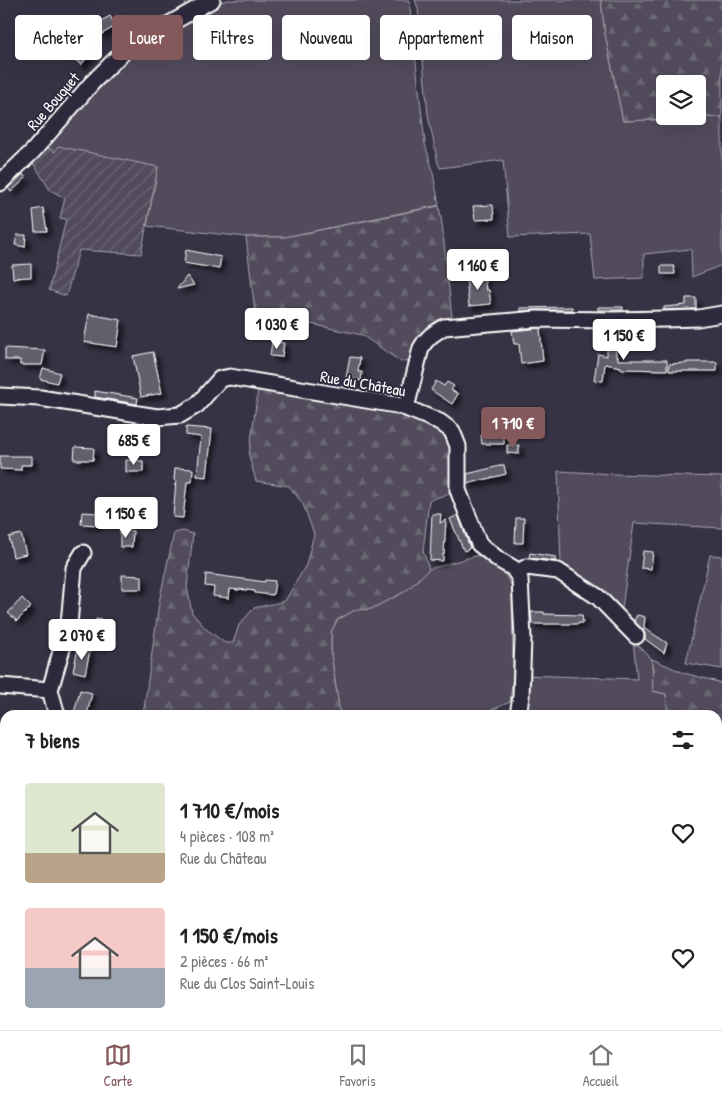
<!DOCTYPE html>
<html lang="fr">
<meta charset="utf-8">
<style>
body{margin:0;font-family:"Patrick Hand",sans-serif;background:#f6f6f6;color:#222;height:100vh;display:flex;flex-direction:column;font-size:19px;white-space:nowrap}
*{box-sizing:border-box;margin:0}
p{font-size:16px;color:#767676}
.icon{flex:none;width:28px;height:28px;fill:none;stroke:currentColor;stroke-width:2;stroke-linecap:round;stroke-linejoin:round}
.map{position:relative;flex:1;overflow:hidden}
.panel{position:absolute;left:0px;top:710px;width:722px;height:320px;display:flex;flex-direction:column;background:#fff;border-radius:15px 15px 0 0;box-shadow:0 5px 20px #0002}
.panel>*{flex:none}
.guide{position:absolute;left:15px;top:15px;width:692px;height:45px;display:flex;gap:10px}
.fabs{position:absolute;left:656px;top:75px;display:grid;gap:10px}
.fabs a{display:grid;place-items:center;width:50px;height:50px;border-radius:5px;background:#fff;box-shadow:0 5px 20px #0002;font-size:25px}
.price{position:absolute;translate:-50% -42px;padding:0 11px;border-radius:5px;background:#fff;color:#222;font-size:16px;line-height:32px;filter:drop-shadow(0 1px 2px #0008)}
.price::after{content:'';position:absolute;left:50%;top:30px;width:15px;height:11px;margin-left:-8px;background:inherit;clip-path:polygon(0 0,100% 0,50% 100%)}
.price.on{background:#85585c;color:#fff}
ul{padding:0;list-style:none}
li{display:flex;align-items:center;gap:15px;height:125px;padding:0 25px}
li span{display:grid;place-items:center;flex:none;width:140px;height:100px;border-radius:5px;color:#555}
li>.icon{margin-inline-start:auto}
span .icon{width:60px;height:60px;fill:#fffc;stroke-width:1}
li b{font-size:21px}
h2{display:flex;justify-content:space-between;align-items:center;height:60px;padding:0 25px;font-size:21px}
.chip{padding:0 18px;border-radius:5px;background:#fff;box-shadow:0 5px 20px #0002;font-size:18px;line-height:45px}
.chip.on{background:#85585c;color:#fff}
.tab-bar{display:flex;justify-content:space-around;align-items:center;height:70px;border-top:1px solid #e0e0e0;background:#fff;font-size:14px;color:#767676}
.tab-bar a{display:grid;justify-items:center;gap:2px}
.tab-bar .on{color:#85585c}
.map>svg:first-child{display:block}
</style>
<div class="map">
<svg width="722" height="1030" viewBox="0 0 722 1030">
<defs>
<pattern id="forest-firs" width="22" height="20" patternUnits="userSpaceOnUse" patternTransform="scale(1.25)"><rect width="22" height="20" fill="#514c5c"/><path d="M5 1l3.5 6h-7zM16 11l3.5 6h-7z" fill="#6b6774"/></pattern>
<pattern id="garden-furrows" width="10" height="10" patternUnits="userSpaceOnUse" patternTransform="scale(1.25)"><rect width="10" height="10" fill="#514c5c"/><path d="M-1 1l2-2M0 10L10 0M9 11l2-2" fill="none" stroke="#6b6774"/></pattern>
<filter id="shadow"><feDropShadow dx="4.5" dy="4.5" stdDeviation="2.5" flood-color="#0009"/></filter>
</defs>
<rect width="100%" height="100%" fill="#373345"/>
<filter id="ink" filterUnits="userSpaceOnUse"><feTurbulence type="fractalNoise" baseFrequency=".02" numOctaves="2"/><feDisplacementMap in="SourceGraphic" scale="10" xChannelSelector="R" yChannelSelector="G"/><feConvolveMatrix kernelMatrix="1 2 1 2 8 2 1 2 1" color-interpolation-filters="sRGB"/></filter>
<g filter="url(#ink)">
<path fill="#514c5c" stroke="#a8a6ae" d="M228,0h181l16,144 7,24 7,37 -154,32h-39l-99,-11 11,-59 -103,-15 -12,-7 37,-44 52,-49 85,-49z
M415,0h186l4,34 18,87 99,-4v148l-30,12 -1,-28 -47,5v24l-49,2 -5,-46 -80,3 -7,-77 -63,8 -2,-5 -10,-48 -10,-107z
M558,471l56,3 108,3v51l-88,-5 -13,92 -60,-48z
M482,554c15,9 22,17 30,33l1,88 -3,27 -30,13h-140l-9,-61v-22l6,-12 18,-10 16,-1 35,-18 23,-22z
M710,555l12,1v113l-36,-6z
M633,640l19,19 1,32 13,3 2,21h-146l3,-40 112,4z
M718,1021l4,5v4h-160l-11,-5h167z"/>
<path fill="url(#forest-firs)" stroke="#a8a6ae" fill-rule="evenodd" d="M601,0h121v117l-99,4 -18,-87zM665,84h33v32h-33z
M439,206l3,18 10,94c-6,2 -14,3 -19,6 -15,8 -20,22 -23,37l-9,1 -39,-27 -107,-23 -9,-75h39z
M258,389l155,26 39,22 2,21 -3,35 -22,7 -6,51 6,18 -23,22 -35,18 -16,1 -18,10 -6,12v22l9,61h-197l17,-118 14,-64 9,-2 10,3 -6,53 5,26 14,16 19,14h8l6,-18 15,-17 31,-7 21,-36 8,-31 -11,-30 -14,-18 -33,-5 -7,-25z
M652,659l32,14 38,10v117l-4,3v-88h-50l-2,-21 -13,-3z
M459,1025h82l11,5h-93z"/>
<path fill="url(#garden-furrows)" stroke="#a8a6ae" d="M43,145l12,7 3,-6 100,21 -17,87 -62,-4 -13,46 -17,-6 17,-71 -6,-1 5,-20 -15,-8 -20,-32z"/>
<path fill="#635f6d" stroke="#fff" filter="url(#shadow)" d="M110,16l6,10 -16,9 -6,-10z
M82,42l10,9 -11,14 -10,-9z
M23,174l3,4 -15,14 -3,-4z
M493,205l1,14 -19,1 -2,-14z
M43,208l4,23h-12l-2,-21z
M17,235h9l-1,12 -10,-2z
M186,250l35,7 -2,12 -35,-6z
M31,264v13l-18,1 -1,-13z
M661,266h13l1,8h-14z
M484,275l2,15h3l2,14 -22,2 -3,-29z
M187,276l7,9 -17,4z
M686,298h10v11l-32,1v-3l22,-2z
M572,307v3h-35l-17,1v-3z
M598,307h25v3h-25z
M89,314l32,6 -4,27 -33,-5z
M540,328l3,33 -22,3 -2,-20h-5l-2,-13z
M607,333h8l1,23h2v4h49v10l-46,-1v-2l-16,-3 -2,17 -9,-1 4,-26 9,2z
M272,342l12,1 -2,14 -12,-1z
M5,348l40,2 -3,15h-22v-5h-15z
M153,352l9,41 -21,4 -8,-41z
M350,357l10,1 -2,14h4l-1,9 -15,-3z
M687,362h30v9h-48v-7l18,-1z
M43,368l17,5 -3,10 -17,-4z
M436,381l8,5 3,-4 7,4 -3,4 7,4 -6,10 -21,-14z
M95,391l43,7 -1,6 -42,-7z
M186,427l26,2 -5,48 -10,-1 4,-39 -15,-2z
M481,435h23v9h-22z
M507,445h12v9l-12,-1z
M75,447l19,1 -1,12h-19z
M0,456h32v9h-11v5l-21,-1z
M126,460l17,1v11h-17z
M504,465l2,9 -39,10v-10z
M175,468l18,1 -1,13h-5l-4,36 -10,-1 3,-36 -2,-1z
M82,512l16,1v12l-17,-1z
M432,514h9l-1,9 6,-3 -2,34h-1v7l-13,-1z
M458,515l12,33 -6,3 -14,-32z
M516,518h8l-1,25h-8z
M120,530l13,1 -1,16h-12z
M21,534l5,20 -13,3 -4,-20z
M643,551l10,1 -2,17 -10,-1z
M530,553l26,4 -1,4 -26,-3z
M206,574l59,8v-2l10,1 -2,14 -18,-2v-2l-16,-2v1l-9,-1 -1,9 -16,-2 1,-9 -9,-1z
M122,575l20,1v13h-20z
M22,598l9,9 -14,14 -9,-8z
M531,612h13v2l38,1 1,8h-4v1h-47z
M637,615l8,2 -1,11 23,15 -3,10 -19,-14v-5l-2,-4 -9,-9z
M96,619l10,2 -4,19 -16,-3 2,-11 6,2z
M78,648l12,3 -5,23 -12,-3z
M80,690l12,3 -5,22 -13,-2z"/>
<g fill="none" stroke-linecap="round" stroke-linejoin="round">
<g stroke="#fff" stroke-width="19">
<path id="minor" d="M0,183l33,-32 59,-68 31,-31 27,-17 62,-35
M0,396l40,2 117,19 23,-2 17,-10 23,-26 10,-2 166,28 10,3 34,14 12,9 6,15v44l21,54 20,16 14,8 7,11 3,59 -2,58 -3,19
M406,408l15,-60c6,-11 12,-14 23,-21l93,-8 74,1 55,-1 32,-1 24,-4
M516,573l11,-6 31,4 40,26 38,39
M0,686l50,4
M57,715l-7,-25 19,-66 5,-56 9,-15
M718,1010l4,5
M450,1030v-5"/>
</g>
<use href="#minor" stroke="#2f2a3d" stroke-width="15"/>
</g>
</g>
<g text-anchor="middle" stroke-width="4" stroke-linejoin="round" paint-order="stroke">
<g font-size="16" fill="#fff" stroke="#2f2a3d">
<text transform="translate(53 101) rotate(-49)" y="6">Rue Bouquet</text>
<text transform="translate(363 383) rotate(10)" y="6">Rue du Château</text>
</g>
</g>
</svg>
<div class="fabs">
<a><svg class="icon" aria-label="layers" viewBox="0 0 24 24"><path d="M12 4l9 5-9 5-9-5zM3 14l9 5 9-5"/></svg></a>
</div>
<b class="price" style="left:478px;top:291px">1 160 €</b>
<b class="price" style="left:277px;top:350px">1 030 €</b>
<b class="price" style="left:624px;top:361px">1 150 €</b>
<b class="price on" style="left:513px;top:449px">1 710 €</b>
<b class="price" style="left:134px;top:466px">685 €</b>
<b class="price" style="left:126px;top:539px">1 150 €</b>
<b class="price" style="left:82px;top:661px">2 070 €</b>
<div class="guide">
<a class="chip">Acheter</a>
<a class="chip on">Louer</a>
<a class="chip">Filtres</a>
<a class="chip">Nouveau</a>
<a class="chip">Appartement</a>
<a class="chip">Maison</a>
</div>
<section class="panel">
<h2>7 biens<svg class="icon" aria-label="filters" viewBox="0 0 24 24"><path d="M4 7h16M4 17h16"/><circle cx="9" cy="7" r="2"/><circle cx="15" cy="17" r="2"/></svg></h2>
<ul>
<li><span style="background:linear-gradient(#dfe7d0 70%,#b9a48a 0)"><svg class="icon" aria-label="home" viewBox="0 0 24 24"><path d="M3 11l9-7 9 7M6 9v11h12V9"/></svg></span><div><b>1 710 €/mois</b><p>4 pièces · 108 m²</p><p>Rue du Château</p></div><svg class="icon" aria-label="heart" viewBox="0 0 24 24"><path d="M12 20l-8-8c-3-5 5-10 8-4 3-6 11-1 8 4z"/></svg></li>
<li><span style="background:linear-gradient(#f6c9c9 60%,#9aa5b1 0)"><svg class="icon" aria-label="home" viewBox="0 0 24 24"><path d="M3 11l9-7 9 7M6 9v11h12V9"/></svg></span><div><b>1 150 €/mois</b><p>2 pièces · 66 m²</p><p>Rue du Clos Saint-Louis</p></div><svg class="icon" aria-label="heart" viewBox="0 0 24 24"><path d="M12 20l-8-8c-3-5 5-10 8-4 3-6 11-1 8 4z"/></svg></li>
</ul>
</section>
</div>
<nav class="tab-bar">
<a class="on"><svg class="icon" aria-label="map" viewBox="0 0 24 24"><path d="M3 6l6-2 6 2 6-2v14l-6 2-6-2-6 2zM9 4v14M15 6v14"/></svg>Carte</a>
<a><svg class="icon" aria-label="saved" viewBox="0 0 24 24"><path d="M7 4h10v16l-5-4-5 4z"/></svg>Favoris</a>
<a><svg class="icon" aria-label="home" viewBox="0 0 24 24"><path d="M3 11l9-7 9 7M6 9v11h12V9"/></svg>Accueil</a>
</nav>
